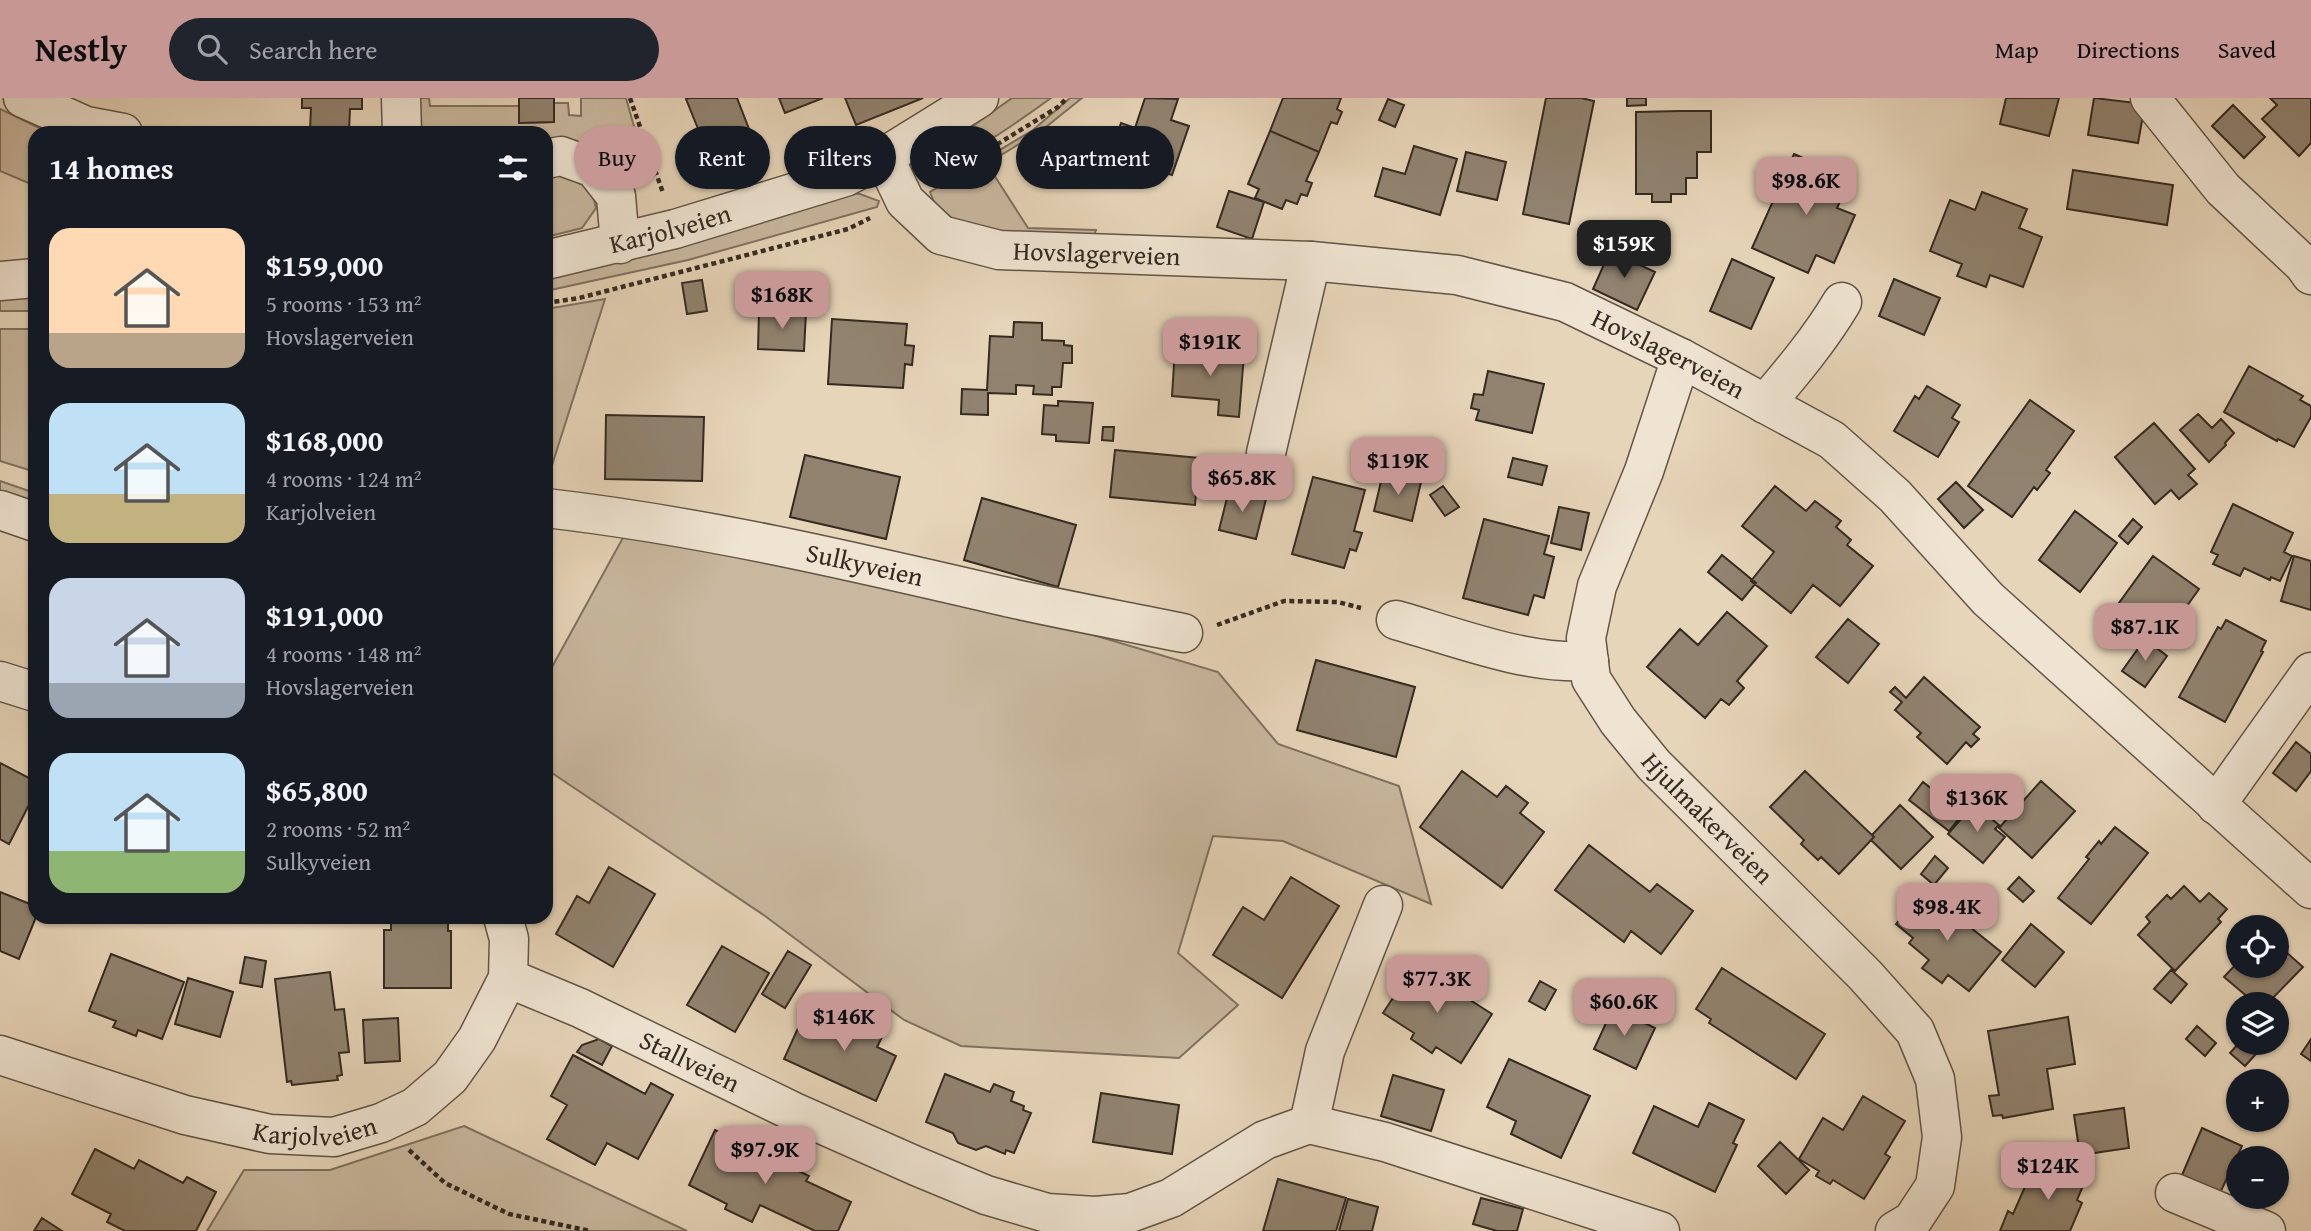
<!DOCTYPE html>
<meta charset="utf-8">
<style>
body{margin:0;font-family:"Gentium Book Plus",serif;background:#20242c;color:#f1f3f6;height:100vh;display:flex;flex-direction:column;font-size:26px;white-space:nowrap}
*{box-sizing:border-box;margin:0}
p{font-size:23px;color:#9ea1a6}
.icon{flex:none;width:38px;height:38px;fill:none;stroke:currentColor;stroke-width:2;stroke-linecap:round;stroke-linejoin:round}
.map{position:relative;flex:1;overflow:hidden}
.details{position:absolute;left:28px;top:28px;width:525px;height:798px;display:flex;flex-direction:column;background:#171b24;border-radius:21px;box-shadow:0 2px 5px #0004}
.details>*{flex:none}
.top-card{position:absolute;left:574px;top:28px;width:665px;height:63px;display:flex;gap:14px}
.controls{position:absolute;left:2226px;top:817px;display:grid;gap:14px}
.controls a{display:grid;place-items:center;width:63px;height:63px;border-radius:50%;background:#171b24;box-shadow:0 2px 5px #0004;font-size:35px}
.price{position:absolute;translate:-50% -60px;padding:0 16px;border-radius:14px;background:#c59692;color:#111;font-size:23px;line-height:46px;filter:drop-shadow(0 2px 4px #0008)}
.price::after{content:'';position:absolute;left:50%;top:42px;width:21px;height:16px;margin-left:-10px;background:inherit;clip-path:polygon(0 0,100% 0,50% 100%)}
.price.current{background:#222;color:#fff}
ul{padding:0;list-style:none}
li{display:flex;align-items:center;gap:21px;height:175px;padding:0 21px}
li span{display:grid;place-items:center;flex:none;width:196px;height:140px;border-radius:21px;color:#555}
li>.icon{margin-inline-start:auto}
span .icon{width:84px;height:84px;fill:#fffc;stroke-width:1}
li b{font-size:30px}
h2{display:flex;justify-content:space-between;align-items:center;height:84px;padding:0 21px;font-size:30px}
.tag{padding:0 24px;border-radius:32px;background:#171b24;box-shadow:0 2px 5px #0004;font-size:24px;line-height:63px}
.tag.current{background:#c59692;color:#111}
header{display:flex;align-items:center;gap:42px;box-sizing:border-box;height:98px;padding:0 35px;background:#c59692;color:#111}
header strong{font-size:33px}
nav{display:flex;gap:38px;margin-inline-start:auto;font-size:24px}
.search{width:490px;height:63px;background:#20242c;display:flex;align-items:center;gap:18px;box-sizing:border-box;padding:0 24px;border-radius:38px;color:#9ea1a6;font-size:26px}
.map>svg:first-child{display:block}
</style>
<header>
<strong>Nestly</strong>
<div class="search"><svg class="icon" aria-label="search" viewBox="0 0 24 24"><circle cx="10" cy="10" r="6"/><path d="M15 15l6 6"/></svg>Search here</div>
<nav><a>Map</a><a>Directions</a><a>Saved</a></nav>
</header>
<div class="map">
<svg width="2311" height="1133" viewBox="0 0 2311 1133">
<rect width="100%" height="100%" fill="#e7d5b9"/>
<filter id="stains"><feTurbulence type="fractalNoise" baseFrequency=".00286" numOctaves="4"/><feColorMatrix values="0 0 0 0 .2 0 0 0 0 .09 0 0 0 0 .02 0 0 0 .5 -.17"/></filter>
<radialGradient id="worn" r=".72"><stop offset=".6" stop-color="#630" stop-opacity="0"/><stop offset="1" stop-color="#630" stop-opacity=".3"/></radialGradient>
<path fill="#c9b89f" stroke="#7e7160" stroke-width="2" d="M416,0h13l1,8h89v17l34,-1 1,-19h14l1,12 12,1v-18h45l7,25 21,53 -13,9 -95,-43v-9h-136z
M1012,0h39c-40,29 -79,56 -125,76l2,-13 21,-18z
M1070,0h12l-36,29 -59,37 41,64 68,2 -2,5c-40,-2 -128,3 -157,-28 -3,-4 -5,-10 -7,-15l103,-62z
M0,11l50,24h-15v69l-4,-18 -31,-13z
M558,74l33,17 5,19 -14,20 -36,9v-63z
M845,95l15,1 19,7 -2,6 -189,53 -142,31v-18z
M35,195v18h-35v-16z
M605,201l-59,185v-175z
M0,231h35v143l-35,-11z
M0,383l35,12v15l-35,-13z
M625,436l84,7 371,90 138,41 60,72 121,42 32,118 -148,-63 -70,-5 -35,117 60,52 -59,53 -218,-12 -57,-26 -139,-104 -219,-147v-91z
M464,1028l223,105h-480l37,-61h86z"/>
<path fill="#918370" stroke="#342a21" stroke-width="2" d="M302,0h60v11h-12l-1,22 -39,-1 1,-22h-9z
M519,0h35v24l-35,1z
M690,0h47l12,31 -44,17 -19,-47z
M779,0h44l-38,15z
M845,0h78l-67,27z
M1145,0l33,1 -7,21 18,6 -17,49 -62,-19 11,-33 14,5z
M1283,0h58l-4,11 5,3 -5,12 -6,-2 -12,30 -49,-21z
M1546,0h35l13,3 -25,123 -46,-10z
M1627,0h19v7l-19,1z
M2006,0h53l-10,38 -49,-12z
M2094,0l51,6 -7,39 -50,-8z
M2270,0h41v45l-12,13 -37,-37 15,-14z
M1388,1l16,6 -9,22 -16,-7z
M2233,7l32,32 -21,21 -32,-32z
M1680,13h31v41h-14v26h-11v16h-15v8h-19v-8h-16v-82z
M1270,33l49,21 -13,29 6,2 -5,13 -6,-2 -4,10 -11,-4 -4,9 -27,-11 4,-9 -11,-5z
M1414,48l43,13 -17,56 -65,-19 8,-28 22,6z
M1466,54l40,10 -9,38 -40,-9z
M1794,56l56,25 -13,29 18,7 -21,48 -18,-8 -8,18 -56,-25z
M2073,72l100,15 -6,40 -100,-16z
M1229,93l35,11 -12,37 -35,-12z
M1982,94l45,17 -8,19 23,9 -19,50 -33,-12 -4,12 -29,-11 5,-12 -32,-13 20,-51 25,10z
M1610,153l45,21 -18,38 -44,-21z
M1732,161l42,19 -23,51 -41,-18z
M1894,181l46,19 -16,37 -45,-19z
M702,182l5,31 -20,3 -5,-31z
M759,213l47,1 -2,39 -46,-2z
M832,221l75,5 -2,21 9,1 -2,19 -7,-1 -2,24 -75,-4z
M1014,224l28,1v17l22,1v4l8,1v17h-9l-2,24h-9v8l-19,-1 1,-8 -18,-1v9l-28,-1v22l-27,-1 1,-25 25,1 3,-54 23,1z
M1175,251l69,5 -5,63 -21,-2 1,-15 -47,-4z
M2249,268l54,30 -3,4 11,6v11l-17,30 -16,-8 -1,2 -53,-29z
M1488,273l56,13 -12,49 -56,-13 3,-10 -8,-2 3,-14 9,1z
M1927,288l33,19 -8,13 7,4 -21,35 -44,-26 21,-35 4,3z
M2030,302l44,31 -28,39 4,3 -13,17 -3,-3 -22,30 -44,-31z
M1058,303l35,2 -4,40 -33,-2v-6l-14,-1 2,-29 14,1z
M2198,316l14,14 9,-9 13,14 -9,10 1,2 -17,17 -29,-32z
M606,317l98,2 -2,64 -97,-2z
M2154,325l41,46 -7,6 9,9 -18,15 -8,-9 -16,14 -40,-47z
M1103,329h11l-1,14 -11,-1z
M1115,352l84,8 -4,47 -85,-8z
M805,357l95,22 -14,62 -96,-22z
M1513,360l34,8 -5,19 -34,-8z
M1383,375l38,9 -9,39 -38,-10z
M1313,379l52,13 -11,41 8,2 -6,18 -6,-2 -6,19 -52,-14z
M1956,384l27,28 -19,18 -26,-29z
M1443,388l16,21 -14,9 -15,-21z
M1775,388l31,25 9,-10 26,20 -5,6 15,13 -4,5 26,21 -33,40 -27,-21 -22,28 -40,-32 23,-29 -32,-26z
M1229,392l37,9 -10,40 -37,-9z
M982,400l94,27 -18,62 -94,-27z
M2233,406l60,29 -9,19 8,4 -12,25 -9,-4 -1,3 -26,-12 -4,8 -27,-12 5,-9 -7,-3z
M1559,409l30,6 -8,37 -30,-7z
M2075,413l42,32 -37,49 -41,-32z
M1484,421l65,17 -5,18 10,3 -10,41 -10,-3 -6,20 -65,-17z
M2133,421l9,8 -14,17 -9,-8z
M1722,457l34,28 -14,17 -34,-28z
M2153,458l46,33 -42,59 -12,-9 -5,7 -22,-16 6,-7 -13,-9z
M2294,458l17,5v49l-30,-9z
M1727,514l40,34 -30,35 7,7 -15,17 -8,-6 -16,19 -58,-51 33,-38 18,16z
M1848,521l31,25 -31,39 -32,-26z
M2226,522l40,21 -5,10 2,1 -38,70 -46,-25 39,-70 3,2z
M2145,541l22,17 -22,31 -23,-16z
M1316,562l99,27 -19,70 -99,-27z
M1924,579l56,50 -7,7 6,5 -8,8 -5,-5 -19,22 -30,-27 4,-4 -26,-23 7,-8 -12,-10 5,-5 11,11z
M2296,644l15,12v17l-15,20 -23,-18z
M0,665l35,18v12l-26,51 -9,-5z
M1462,673l35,26 9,-11 22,17 -8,10 24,19 -42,56 -82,-61z
M1805,673l69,66 -35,37 -18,-17 -3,3 -17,-16 3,-4 -34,-33z
M1942,679l31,24 -24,30 -40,-31 14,-18 9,7z
M2041,683l34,30 -43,47 -33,-30z
M1974,706l25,21 -4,4 10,8 -22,26 -35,-29z
M1900,707l33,32 -32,32 -30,-29 3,-3 -2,-2z
M2115,729l33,26 -57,71 -33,-26 31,-39 -3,-2 13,-16 2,3z
M1589,747l61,47 7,-8 36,27 -32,43 -30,-23 -7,11 -69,-52z
M1935,758l13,12 -14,17 -13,-11z
M609,769l46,27 -42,73 -57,-33 21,-38 12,7z
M1291,779l48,29 -57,92 -69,-43 30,-48 21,13z
M2019,779l15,14 -11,11 -15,-13z
M2184,788l16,16 9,-9 18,16 -9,10 3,3 -46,49 -37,-36 12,-13 -4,-5 21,-22 4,4z
M0,794l35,14 1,11 -17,42 -19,-8z
M1921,796l16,13 3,-4 61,49 -32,39 -21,-16 -6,8 -20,-15 7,-8 -20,-17 4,-5 -17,-14z
M391,819h57v14h3v57h-67v-58h7z
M2031,826l33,28 -29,35 -33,-27z
M2277,846l26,23 -36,37h-11l-32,-27 14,-15v4h39z
M722,848l47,27 -34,59 -48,-27z
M788,853l23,14 -26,43 -23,-14z
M111,856l73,28 -22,57 -24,-9 -2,6 -23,-9 3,-6 -27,-10z
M245,859l21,4 -4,26 -22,-4z
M1415,867l77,49 -31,49 -25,-16 -4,6 -21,-14 3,-6 -31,-20z
M1722,870l103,66 -29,45 -87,-56 2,-4 -15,-10z
M2171,872l16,14 -16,19 -17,-14z
M330,874l5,38 9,-1 5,43 -10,1 3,22 -5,1 1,4 -46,5 -1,-4 -4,1 -12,-103z
M188,880l45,14 -13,45 -45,-13z
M1540,883l16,9 -11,20 -16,-9z
M1613,910l42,20 -19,41 -42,-20z
M860,911l29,14 -12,24 19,9 -20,45 -92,-42 20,-44 44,20z
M2068,919l7,47 -28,5 6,40 -50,9 -1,-3 -9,1 -4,-20 10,-1 -11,-64z
M398,920l2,43 -35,2 -2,-43z
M2197,928l19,17 -11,13 -19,-17z
M599,941l13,7 -10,19 -25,-13 5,-7z
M2311,941v22l-10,-7z
M2239,945h27l-21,23 -15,-13z
M573,957l72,39 6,-11 22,12 -35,64 -31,-16 -12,22 -48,-26 20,-34 -16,-9z
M1509,961l81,37 -29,62 -50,-24 5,-13 -29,-14z
M945,976l45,18 4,-8 20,8 -3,9 13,5 -1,4 8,3 -17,40 -8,-3 -1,4 -19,-8 -10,4 -18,-7 -5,-10 -27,-11z
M1393,977l51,15 -13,41 -50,-15z
M1101,995l78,12 -7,49 -79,-12z
M1863,998l42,25 -20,33 5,3 -26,42 -31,-19 -3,4 -14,-8 3,-5 -20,-12 24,-41 20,12z
M1709,1005l35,17 -11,23 4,2 -22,47 -82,-39 21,-47 44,21z
M2124,1010l5,40 -49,7 -6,-40z
M2202,1030l40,18 -22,47 -38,-18z
M715,1032l94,46 -3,5 45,21 -13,29h-23l-55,-26 -8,17 -27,-13 2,-5 -38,-19z
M1780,1044l29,28 -23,24 -28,-28z
M95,1051l39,20 5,-9 44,23 4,-6 29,15 -20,39h-71l-18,-9 4,-8 -39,-20z
M2039,1065l22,9 2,-6 24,10 -10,24 5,3 -12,28h-70l8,-20 5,3 15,-34 3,1z
M1278,1081l68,19 -10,33h-73z
M1481,1100l42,11 -6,22h-20l-24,-7z
M1348,1101l30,8 -6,24h-33z
M42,1120l20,13h-28z"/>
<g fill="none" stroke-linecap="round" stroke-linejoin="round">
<g stroke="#615547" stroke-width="41">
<g id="minor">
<path d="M23,0l63,28 37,7"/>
<path d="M401,0l1,35"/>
<path d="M2150,0l73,91 81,76 7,10"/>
<path id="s1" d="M884,59l21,44 36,34 58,15 312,11 146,14 108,27 116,56 151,82 63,56 93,103 323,290"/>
<path d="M546,61l15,-3 33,12 22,28 4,48"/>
<path id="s2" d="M546,162l129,-31 170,-52 39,-20 95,-59"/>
<path d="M0,183l35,-3"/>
<path id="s3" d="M1681,260l-37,113 -47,115 -11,52 5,41 27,42 36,44 211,210 50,56 20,48 7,58 -7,49 -23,35 -17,10"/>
<path d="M1765,306c28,-33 55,-65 77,-102"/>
<path d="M1266,355l45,-192"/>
<path id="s4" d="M546,410c157,18 310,54 465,90 57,13 114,23 172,35"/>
<path d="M0,412l35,12"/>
<path d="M1396,522c60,17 130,45 193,41"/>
<path d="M0,583l35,11"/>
<path d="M2216,707l95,-133"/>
<path id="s5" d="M508,880l72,30 214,104 122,54 70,29 61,18 48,3 35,-3 41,-15 94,-58 44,-16 76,18 275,89"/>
<path id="s6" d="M0,957l185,60 85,19 64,3 47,-14 34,-16 35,-30 27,-38 31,-61 1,-39 -6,-22"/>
<path d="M1309,1026l16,-73 58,-146"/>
<path d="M2175,1095l91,38"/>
</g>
</g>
<path stroke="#342a21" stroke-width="4.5" stroke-dasharray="5 3.5" stroke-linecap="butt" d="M630,0l33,95
M939,82l119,-73 9,-9
M546,205l33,-5 269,-69 22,-11
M1217,527l67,-24 54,1 23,6
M409,1052l36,33 64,31 81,17"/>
<use href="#minor" stroke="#efe4d2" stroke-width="38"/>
</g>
<g text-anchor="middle" stroke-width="7" stroke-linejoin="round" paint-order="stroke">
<g font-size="26" fill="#342a21" stroke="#efe4d2">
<text dy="9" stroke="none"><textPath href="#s2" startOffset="128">Karjolveien</textPath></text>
<text dy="9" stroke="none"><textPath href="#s1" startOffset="256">Hovslagerveien</textPath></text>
<text dy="9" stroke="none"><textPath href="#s1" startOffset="844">Hovslagerveien</textPath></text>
<text dy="9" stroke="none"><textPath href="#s4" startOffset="324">Sulkyveien</textPath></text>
<text dy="9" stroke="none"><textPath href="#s3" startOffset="520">Hjulmakerveien</textPath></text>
<text dy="9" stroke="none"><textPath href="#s5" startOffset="200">Stallveien</textPath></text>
<text dy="9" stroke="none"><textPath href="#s6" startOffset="327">Karjolveien</textPath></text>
</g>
</g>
<rect width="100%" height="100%" filter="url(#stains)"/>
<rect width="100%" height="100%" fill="url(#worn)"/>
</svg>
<div class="controls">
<a><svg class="icon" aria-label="locate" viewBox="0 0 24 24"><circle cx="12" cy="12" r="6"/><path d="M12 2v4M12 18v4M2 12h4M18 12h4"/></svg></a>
<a><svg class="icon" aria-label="layers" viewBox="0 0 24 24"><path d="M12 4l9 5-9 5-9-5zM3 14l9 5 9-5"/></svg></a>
<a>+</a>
<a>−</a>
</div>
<b class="price" style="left:1806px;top:119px">$98.6K</b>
<b class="price current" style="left:1624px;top:182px">$159K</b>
<b class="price" style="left:782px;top:233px">$168K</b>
<b class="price" style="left:1210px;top:280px">$191K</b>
<b class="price" style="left:1398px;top:399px">$119K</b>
<b class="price" style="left:1242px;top:416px">$65.8K</b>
<b class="price" style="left:2145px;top:565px">$87.1K</b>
<b class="price" style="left:1977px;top:736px">$136K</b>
<b class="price" style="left:1947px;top:845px">$98.4K</b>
<b class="price" style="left:1437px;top:917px">$77.3K</b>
<b class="price" style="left:1624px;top:940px">$60.6K</b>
<b class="price" style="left:844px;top:955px">$146K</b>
<b class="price" style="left:765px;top:1088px">$97.9K</b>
<b class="price" style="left:2048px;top:1104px">$124K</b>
<div class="top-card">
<a class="tag current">Buy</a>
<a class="tag">Rent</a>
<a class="tag">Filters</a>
<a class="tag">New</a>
<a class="tag">Apartment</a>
</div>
<section class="details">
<h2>14 homes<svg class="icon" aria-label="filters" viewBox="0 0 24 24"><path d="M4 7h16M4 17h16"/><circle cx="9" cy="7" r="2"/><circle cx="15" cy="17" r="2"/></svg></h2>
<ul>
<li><span style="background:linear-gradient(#ffd9b3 75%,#b9a48a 0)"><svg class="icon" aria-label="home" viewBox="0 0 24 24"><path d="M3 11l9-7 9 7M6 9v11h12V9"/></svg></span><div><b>$159,000</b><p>5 rooms · 153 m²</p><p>Hovslagerveien</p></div></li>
<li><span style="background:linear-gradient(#bfe0f5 65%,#c2b280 0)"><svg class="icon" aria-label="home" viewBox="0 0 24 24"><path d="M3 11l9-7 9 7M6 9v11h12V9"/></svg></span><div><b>$168,000</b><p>4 rooms · 124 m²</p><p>Karjolveien</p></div></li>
<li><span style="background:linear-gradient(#c9d6e8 75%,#9aa5b1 0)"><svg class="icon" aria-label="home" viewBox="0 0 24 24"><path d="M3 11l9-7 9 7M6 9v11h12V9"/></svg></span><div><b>$191,000</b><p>4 rooms · 148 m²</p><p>Hovslagerveien</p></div></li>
<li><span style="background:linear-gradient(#bfe0f5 70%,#8fb573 0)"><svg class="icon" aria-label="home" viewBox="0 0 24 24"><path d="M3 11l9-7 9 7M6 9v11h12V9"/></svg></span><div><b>$65,800</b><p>2 rooms · 52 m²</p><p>Sulkyveien</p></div></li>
</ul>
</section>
</div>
